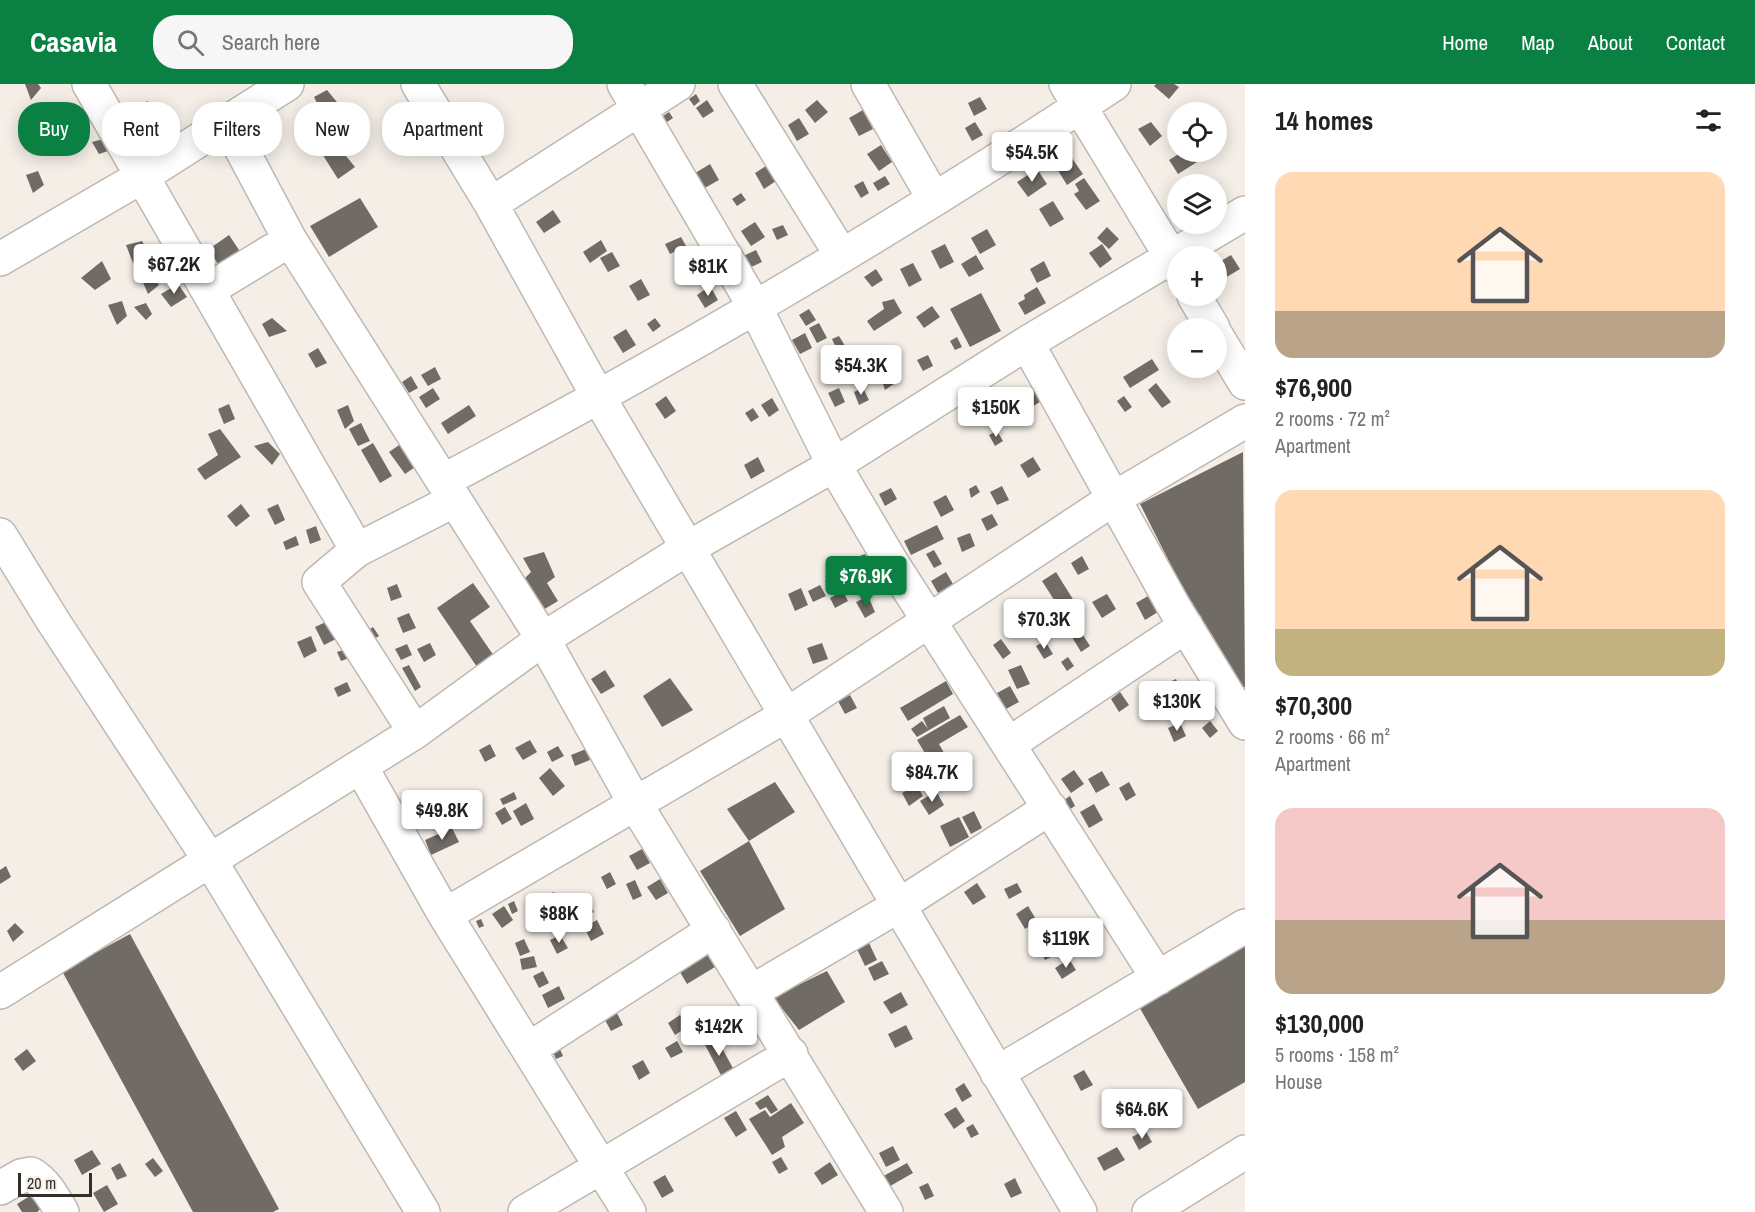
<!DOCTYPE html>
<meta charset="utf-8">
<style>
body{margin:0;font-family:"Archivo Narrow",sans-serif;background:#f6f6f6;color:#222;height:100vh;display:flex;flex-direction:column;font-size:22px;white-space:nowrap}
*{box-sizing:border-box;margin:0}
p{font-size:20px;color:#767676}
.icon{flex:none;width:33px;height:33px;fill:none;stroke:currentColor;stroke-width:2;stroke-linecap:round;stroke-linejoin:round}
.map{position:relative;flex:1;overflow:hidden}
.drawer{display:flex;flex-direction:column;background:#fff;width:510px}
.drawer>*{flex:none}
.hud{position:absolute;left:18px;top:18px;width:570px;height:54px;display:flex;gap:12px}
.tools{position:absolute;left:1167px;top:18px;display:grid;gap:12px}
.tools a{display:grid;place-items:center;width:60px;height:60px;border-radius:50%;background:#fff;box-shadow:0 3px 15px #0003;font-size:30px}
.scale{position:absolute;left:18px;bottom:15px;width:74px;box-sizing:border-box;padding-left:6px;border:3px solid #312f2c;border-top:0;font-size:16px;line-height:21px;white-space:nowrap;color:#312f2c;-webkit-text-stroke:4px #f4eee7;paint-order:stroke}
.price{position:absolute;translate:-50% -51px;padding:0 14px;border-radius:6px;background:#fff;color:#222;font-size:20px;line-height:39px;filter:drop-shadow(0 2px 3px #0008)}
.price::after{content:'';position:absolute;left:50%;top:36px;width:18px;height:14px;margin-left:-9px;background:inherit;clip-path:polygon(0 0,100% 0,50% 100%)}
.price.on{background:#0b8043;color:#fff}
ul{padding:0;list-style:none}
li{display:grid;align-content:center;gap:12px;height:318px;padding:0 30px}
li span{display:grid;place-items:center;height:186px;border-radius:18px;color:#555}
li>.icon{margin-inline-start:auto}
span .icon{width:108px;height:108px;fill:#fffc;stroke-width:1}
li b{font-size:26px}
h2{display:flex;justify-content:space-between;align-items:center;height:72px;padding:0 30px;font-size:26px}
.chip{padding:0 21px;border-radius:24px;background:#fff;box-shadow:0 3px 15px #0003;font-size:21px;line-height:54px}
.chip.on{background:#0b8043;color:#fff}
header{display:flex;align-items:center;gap:36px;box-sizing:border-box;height:84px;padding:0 30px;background:#0b8043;color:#fff}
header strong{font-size:28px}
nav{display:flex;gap:33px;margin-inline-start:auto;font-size:21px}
.search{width:420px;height:54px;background:#f6f6f6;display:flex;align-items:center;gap:15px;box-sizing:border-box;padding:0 21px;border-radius:24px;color:#767676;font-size:22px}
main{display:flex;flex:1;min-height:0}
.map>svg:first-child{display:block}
</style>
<header>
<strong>Casavia</strong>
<div class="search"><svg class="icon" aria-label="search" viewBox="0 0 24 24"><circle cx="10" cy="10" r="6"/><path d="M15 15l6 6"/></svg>Search here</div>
<nav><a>Home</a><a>Map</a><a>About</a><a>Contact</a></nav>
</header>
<main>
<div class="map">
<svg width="1245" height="1128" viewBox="0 0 1245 1128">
<rect width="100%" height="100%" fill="#f4eee7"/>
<path fill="#716b66" d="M25,0h13l3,4 -10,12z
M1156,0h18l5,3 -10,12 -15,-13z
M327,6l14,17 -18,8 -9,-18z
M696,10l4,7 -6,5 -5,-7z
M980,13l7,12 -13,7 -6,-13z
M707,16l7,11 -11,7 -7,-10z
M817,16l11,12 -13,11 -10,-13z
M148,17l6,15 -10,6 -7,-16z
M863,26l10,19 -14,7 -10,-18z
M669,28l4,6 -6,4 -4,-6z
M66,30l4,17 -13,4 -8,-15z
M799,34l10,16 -12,7 -9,-16z
M975,38l8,13 -11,6 -7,-13z
M1151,38l11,14 -12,10 -12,-17z
M107,54l4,12 -12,4 -7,-12z
M333,56l22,27 -17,12 -19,-30z
M881,61l11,17 -13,9 -12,-17z
M1182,68h9l6,10 -19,12 -9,-14z
M1069,70l14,20 -16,11 -13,-21z
M710,80l9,16 -18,10 -9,-15z
M766,82l10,15 -12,8 -9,-16z
M1037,85l10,15 -19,13 -11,-15z
M38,87l6,14 -11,8 -7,-18z
M885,92l5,8 -12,7 -5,-8z
M1084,94l16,23 -14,9 -12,-16 5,-3 -4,-7z
M863,97l6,12 -8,5 -7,-12z
M741,109l5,7 -9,6 -5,-7z
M360,114l18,29 -49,30 -19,-31z
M1053,117l11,18 -14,8 -11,-18z
M553,126l8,12 -17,11 -8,-11z
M755,138l10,15 -14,9 -10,-15z
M783,141l5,10 -11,5 -5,-11z
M1107,143l12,12 -10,10 -12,-11z
M987,145l9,16 -16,9 -9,-16z
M229,151l12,18 -19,18 -13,-22z
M681,153l5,9 -16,8 -5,-10z
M601,156l6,11 -17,12 -7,-11z
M142,157l6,11 -15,11 -7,-18z
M945,160l9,18 -14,7 -9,-18z
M1102,160l10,15 -12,9 -11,-15z
M756,166l6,12 -15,7 -6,-12z
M612,168l8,14 -12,6 -8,-14z
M976,171l8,14 -15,8 -8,-13z
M1231,171l9,14 -15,9 -9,-14z
M102,177l9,18 -16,11 -14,-12z
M1044,177l7,15 -14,7 -7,-14z
M913,179l9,17 -13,7 -9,-18z
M148,185l11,16 -11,9 -10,-23z
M876,185l7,11 -11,7 -8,-10z
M641,195l9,16 -12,6 -9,-15z
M178,200l9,13 -16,10 -10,-13z
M710,202l8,14 -13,8 -8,-13z
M1037,203l9,16 -21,12 -7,-12 7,-4 -1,-4z
M981,209l20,38 -31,16 -20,-38z
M894,215l8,14 -28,18 -7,-10 17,-12 -2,-7z
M122,217l5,15 -10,9 -9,-20z
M146,219l6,11 -6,6 -12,-13z
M932,222l8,11 -16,11 -8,-11z
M809,225l7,11 -10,6 -7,-11z
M272,234l15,13 -18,6 -7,-13z
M655,234l6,8 -8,6 -6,-8z
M819,239l8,15 -10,5 -8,-15z
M626,245l10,16 -13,8 -10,-16z
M805,249l7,15 -12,6 -8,-14z
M839,252l8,13 -9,3 -6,-13z
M957,253l5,10 -7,3 -5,-9z
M318,264l9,15 -11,5 -8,-14z
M928,271l5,11 -10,5 -6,-11z
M846,272l8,13 -16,9 -8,-13z
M1152,275l7,11 -29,18 -7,-11z
M435,283l6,12 -13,7 -7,-11z
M890,285l8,12 -13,9 -5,-15z
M411,292l7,12 -9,5 -7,-11z
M1156,299l15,19 -9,6 -14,-18z
M433,304l7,11 -14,9 -7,-11z
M839,304l6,14 -10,5 -7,-14z
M863,304l6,12 -10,5 -5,-13z
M1039,305l6,10 -20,12 -5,-17z
M666,312l10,15 -11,8 -10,-15z
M1124,312l8,11 -7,5 -8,-11z
M772,314l7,12 -10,7 -8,-12z
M229,320l6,15 -11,5 -6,-15z
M348,321l6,16 -9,8 -8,-19z
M469,321l7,11 -28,18 -7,-11z
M753,324l6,9 -8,5 -6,-9z
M361,339l9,18 -12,5 -9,-17z
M220,345l21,28 -36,23 -8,-11 21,-14 -10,-21z
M997,347l6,10 -8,5 -6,-11z
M405,357l16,22 -16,11 -16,-22z
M268,358l12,12 -8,11 -18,-19z
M373,359l19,33 -12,7 -19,-33z
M1243,368l2,235 -10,5 -95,-188z
M758,373l7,14 -14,8 -7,-14z
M1033,373l8,13 -13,8 -8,-13z
M976,401l4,7 -9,6 -2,-9z
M1002,402l7,14 -12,5 -7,-13z
M891,404l6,11 -12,7 -6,-12z
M946,411l8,15 -13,7 -8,-15z
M241,420l9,12 -14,11 -9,-11z
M278,420l7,16 -10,5 -8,-16z
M992,430l6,11 -11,6 -6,-12z
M937,441l7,14 -33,16 -7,-14z
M316,442l5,14 -11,4 -4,-14z
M970,449l5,13 -13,6 -5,-14z
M296,452l3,9 -13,5 -3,-8z
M934,466l8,14 -8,4 -8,-14z
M544,468l11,25 -8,6 11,18 -15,9 -18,-32 6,-6 -8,-14z
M865,470l6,12 -10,5 -6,-13z
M1082,472l7,13 -11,6 -7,-12z
M839,488l9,13 -14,9 -9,-13z
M946,488l7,12 -15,9 -7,-12z
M1056,488l23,37 -14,8 -23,-36z
M473,499l17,24 -20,14 24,35 -17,11 -40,-59z
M397,500l5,13 -11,4 -4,-13z
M820,501l6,11 -13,6 -5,-11z
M801,504l7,17 -13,6 -7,-17z
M843,507l5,10 -13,7 -5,-10z
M1107,510l9,15 -14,9 -10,-16z
M868,512l7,16 -10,6 -9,-16z
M1148,512l10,16 -13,8 -9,-17z
M409,529l7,15 -13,5 -6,-15z
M330,536l8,18 -14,7 -9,-18z
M373,543l6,9 -12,7 -6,-8z
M1081,548l9,14 -9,6 -9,-15z
M311,552l6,15 -13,7 -7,-16z
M1001,555l10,14 -8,6 -10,-14z
M1045,557l8,13 -9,5 -8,-13z
M430,559l6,12 -12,7 -7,-13z
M822,559l6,16 -15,5 -6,-16z
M407,560l5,11 -11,5 -6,-11z
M346,565l3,9 -8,3 -4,-9z
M1068,573l6,9 -7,5 -6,-9z
M409,581l12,22 -6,4 -13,-23z
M1021,581l9,19 -13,5 -9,-19z
M605,586l10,16 -14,8 -10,-15z
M670,594l23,32 -31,17 -19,-31z
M1176,595l8,18 -13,6 -8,-18z
M946,597l7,13 -45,27 -8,-13z
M347,598l4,9 -13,6 -4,-9z
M1200,601l6,13 -10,5 -6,-13z
M1010,602l9,16 -13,7 -9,-16z
M1120,608l9,13 -10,7 -8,-13z
M850,611l7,13 -12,6 -7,-13z
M944,622l6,12 -33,19 -6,-8 11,-8 6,8 -5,-11z
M960,631l8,12 -29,17 12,21 -14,8 -20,-33z
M1210,637l8,10 -8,7 -8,-10z
M1180,639l6,13 -12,6 -6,-14z
M530,656l7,12 -14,8 -8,-12z
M490,660l6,12 -11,6 -6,-12z
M558,662l6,10 -12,6 -5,-10z
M586,665l4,11 -15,6 -4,-11z
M550,684l15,18 -12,10 -14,-18z
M1074,686l10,14 -13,9 -10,-14z
M1102,687l8,14 -14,8 -8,-14z
M775,698l20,30 -46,29 -22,-32z
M1129,698l7,13 -10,6 -7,-13z
M917,701l6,11 -14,10 -7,-13z
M936,707l8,14 -15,10 -9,-14z
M514,708l3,7 -14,6 -3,-6z
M1070,712l5,10 -8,5 -6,-9z
M459,719l4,12 -12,5 -5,-13z
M526,719l8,16 -13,7 -8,-15z
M1094,720l9,16 -14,8 -9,-16z
M505,723l7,12 -10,6 -7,-12z
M974,727l8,17 -11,6 -9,-17z
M959,733l10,20 -19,10 -10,-21z
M452,744l7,14 -28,13 -6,-15z
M749,757l36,68 -45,27 -40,-65z
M642,765l8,14 -13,7 -8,-14z
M6,782l5,11 -11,7v-14z
M610,788l6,12 -9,5 -6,-12z
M660,795l8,14 -12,7 -9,-13z
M635,796l7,16 -9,4 -7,-16z
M977,799l9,14 -13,8 -9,-13z
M1017,799l5,9 -13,7 -5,-10z
M554,808l7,12 -10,5 -6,-13z
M588,816l6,12 -10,5 -6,-12z
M514,817l4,10 -6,3 -4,-10z
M544,817l7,14 -11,5 -7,-14z
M504,822l9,14 -11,8 -10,-14z
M1028,822l9,15 -12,8 -9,-15z
M481,835l3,7 -5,2 -3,-7z
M597,836l7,14 -13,7 -7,-14z
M15,839l9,9 -11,10 -6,-11z
M130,850l149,275 -6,3h-80l-131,-241z
M560,851l8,13 -11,6 -7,-14z
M1052,853l7,16 -14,7 -8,-16z
M524,855l6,13 -10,4 -5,-13z
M869,859l8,17 -12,6 -8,-17z
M1245,861v137l-47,27 -60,-104z
M708,871l7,12 -28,17 -7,-12z
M534,872l3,11 -15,3 -2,-11z
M1069,875l7,11 -14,9 -7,-11z
M882,877l7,13 -15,7 -6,-13z
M543,887l6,12 -10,5 -6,-12z
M827,887l18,31 -46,28 -26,-33z
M559,902l6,13 -17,9 -6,-13z
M901,908l7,13 -17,9 -8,-12z
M617,929l6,12 -12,6 -6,-11z
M680,931l7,12 -12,8 -7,-12z
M906,941l7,14 -18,9 -7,-14z
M716,953l18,33 -12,7 -18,-34z
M677,957l6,11 -12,6 -6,-10z
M559,963l4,9 -7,3 -4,-9z
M27,965l9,12 -13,10 -9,-12z
M643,976l7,13 -11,7 -7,-14z
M1084,986l9,15 -12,6 -8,-15z
M964,999l8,13 -10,6 -7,-13z
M768,1011l10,15 -7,4 -5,-7 -6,3 -5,-7z
M791,1019l13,20 -22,14 3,10 -13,8 -23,-36 16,-9 5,7z
M956,1023l9,14 -11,8 -10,-15z
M736,1027l11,19 -11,7 -12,-19z
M973,1040l6,10 -8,4 -5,-10z
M1145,1046l7,12 -13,8 -7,-13z
M893,1062l7,14 -14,7 -7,-14z
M1117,1063l8,13 -21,11 -7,-13z
M92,1066l9,14 -19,11 -8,-15z
M781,1073l7,12 -9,5 -7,-12z
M153,1074l10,13 -8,6 -10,-13z
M830,1078l8,13 -16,10 -8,-12z
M120,1079l7,13 -10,4 -6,-12z
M907,1079l6,10 -28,16 -7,-10z
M665,1091l9,16 -12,7 -9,-16z
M1015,1094l7,15 -11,5 -7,-14z
M928,1099l6,13 -9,4 -6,-13z
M107,1101l11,19 -14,8 -11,-19z
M33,1110l9,14 -5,4h-15l-5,-8z"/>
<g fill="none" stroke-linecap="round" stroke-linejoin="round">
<g stroke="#beb8b2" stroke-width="36">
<path id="minor" d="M89,0l268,466 -38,32 96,150
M418,0l73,120 108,194 481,814
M624,0l132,225 78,156 56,95 268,418
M735,0l107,172
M868,0l66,115
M1066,0l112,184
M227,38l63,118 253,399 93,166 250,407
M491,120l187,-120
M0,175l141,-82 146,-93
M208,206l82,-50
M1194,212l19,32
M1216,251l29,48
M1027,259l147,264 71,116
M443,397c230,-122 454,-253 671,-397
M0,451l53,86 158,241 212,350
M357,466l98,-50
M1009,660l177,-118
M361,683l84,148 184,297
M445,831l340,-199 328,-217 132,-78
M753,907l145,-85 152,-98
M0,908l415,-260 128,-93 145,-91 146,-83 193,-122 218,-130
M529,965l185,-119
M997,989l248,-147
M0,1104l21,-12 10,-2c15,9 22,23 31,38
M525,1128l266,-158
M1149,1128l96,-60"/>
</g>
<use href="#minor" stroke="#fff" stroke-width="33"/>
</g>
</svg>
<div class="tools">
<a><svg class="icon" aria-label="locate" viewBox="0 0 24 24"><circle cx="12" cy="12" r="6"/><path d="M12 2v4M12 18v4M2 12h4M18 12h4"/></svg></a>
<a><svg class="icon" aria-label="layers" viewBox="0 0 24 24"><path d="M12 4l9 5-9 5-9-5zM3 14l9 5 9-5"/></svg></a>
<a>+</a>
<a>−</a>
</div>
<div class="scale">20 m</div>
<b class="price" style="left:1032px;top:99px">$54.5K</b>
<b class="price" style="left:174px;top:211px">$67.2K</b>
<b class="price" style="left:708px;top:213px">$81K</b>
<b class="price" style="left:861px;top:312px">$54.3K</b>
<b class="price" style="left:996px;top:354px">$150K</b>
<b class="price on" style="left:866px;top:523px">$76.9K</b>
<b class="price" style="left:1044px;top:566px">$70.3K</b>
<b class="price" style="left:1177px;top:648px">$130K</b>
<b class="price" style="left:932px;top:719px">$84.7K</b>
<b class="price" style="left:442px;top:757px">$49.8K</b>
<b class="price" style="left:559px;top:860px">$88K</b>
<b class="price" style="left:1066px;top:885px">$119K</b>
<b class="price" style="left:719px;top:973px">$142K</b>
<b class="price" style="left:1142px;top:1056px">$64.6K</b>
<div class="hud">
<a class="chip on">Buy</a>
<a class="chip">Rent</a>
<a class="chip">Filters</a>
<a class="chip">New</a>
<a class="chip">Apartment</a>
</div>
</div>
<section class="drawer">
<h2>14 homes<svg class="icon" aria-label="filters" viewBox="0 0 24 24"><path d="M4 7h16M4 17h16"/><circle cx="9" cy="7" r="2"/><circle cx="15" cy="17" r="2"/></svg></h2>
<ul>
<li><span style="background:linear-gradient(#ffd9b3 75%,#b9a48a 0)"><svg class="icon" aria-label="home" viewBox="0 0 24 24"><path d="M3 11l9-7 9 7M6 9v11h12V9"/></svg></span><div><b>$76,900</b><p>2 rooms · 72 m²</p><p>Apartment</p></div></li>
<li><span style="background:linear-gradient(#ffd9b3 75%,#c2b280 0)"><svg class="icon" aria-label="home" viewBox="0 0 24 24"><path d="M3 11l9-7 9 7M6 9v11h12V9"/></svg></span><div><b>$70,300</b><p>2 rooms · 66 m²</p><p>Apartment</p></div></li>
<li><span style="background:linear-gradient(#f6c9c9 60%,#b9a48a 0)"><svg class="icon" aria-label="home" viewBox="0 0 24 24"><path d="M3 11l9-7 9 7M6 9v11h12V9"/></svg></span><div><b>$130,000</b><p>5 rooms · 158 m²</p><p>House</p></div></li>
</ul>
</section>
</main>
